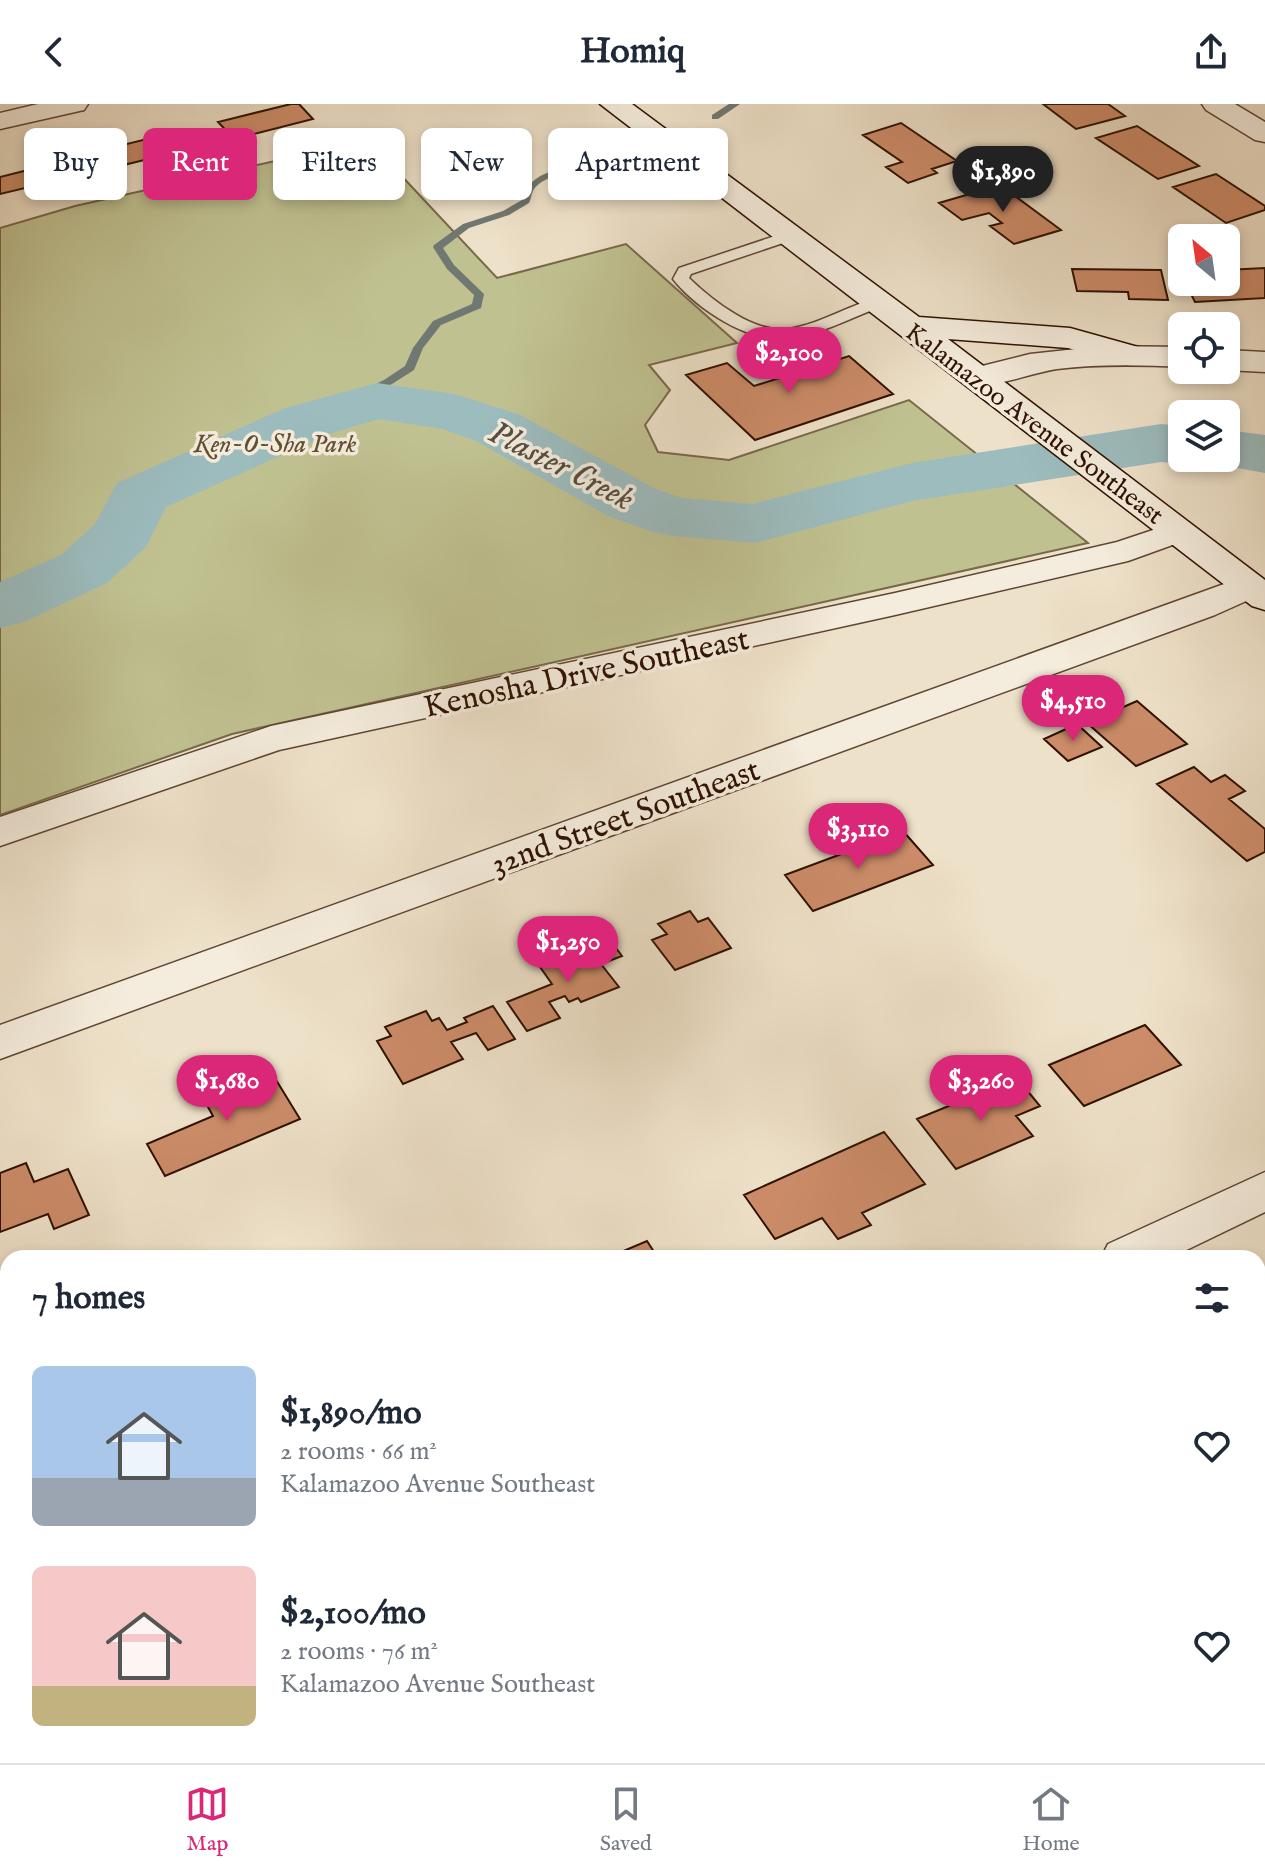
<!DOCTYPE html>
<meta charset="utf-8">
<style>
body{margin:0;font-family:"IM FELL English",serif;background:#f2f2f3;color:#1f2937;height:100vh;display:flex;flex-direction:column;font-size:30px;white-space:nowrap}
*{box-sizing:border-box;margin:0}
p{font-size:26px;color:#747a83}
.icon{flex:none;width:44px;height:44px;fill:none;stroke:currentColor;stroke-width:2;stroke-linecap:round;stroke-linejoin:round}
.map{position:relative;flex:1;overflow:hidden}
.side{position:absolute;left:0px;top:1146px;width:1266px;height:514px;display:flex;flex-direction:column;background:#fff;border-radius:24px 24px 0 0;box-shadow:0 4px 12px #0003}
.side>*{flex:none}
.banner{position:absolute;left:24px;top:24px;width:800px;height:72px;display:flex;gap:16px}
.needle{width:52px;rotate:331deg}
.buttons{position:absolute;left:1168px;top:120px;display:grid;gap:16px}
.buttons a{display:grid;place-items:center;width:72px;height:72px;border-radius:12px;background:#fff;box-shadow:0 4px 12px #0003;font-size:40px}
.price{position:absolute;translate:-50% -68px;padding:0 18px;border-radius:28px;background:#db2777;color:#fff;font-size:26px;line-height:52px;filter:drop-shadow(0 2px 4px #0008)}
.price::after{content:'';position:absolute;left:50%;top:48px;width:24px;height:18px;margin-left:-12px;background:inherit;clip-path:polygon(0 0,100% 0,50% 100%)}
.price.selected{background:#222;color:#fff}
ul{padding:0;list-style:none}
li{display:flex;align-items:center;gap:24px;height:200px;padding:0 32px}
li span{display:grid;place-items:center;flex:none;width:224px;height:160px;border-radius:12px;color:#555}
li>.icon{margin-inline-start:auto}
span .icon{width:96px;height:96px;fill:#fffc;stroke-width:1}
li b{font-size:34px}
h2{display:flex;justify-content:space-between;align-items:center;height:96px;padding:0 32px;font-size:34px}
.chip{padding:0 28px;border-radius:12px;background:#fff;box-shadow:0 4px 12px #0003;font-size:28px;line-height:72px}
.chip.selected{background:#db2777;color:#fff}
header{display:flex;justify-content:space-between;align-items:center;height:104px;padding:0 32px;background:#fff;font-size:36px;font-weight:700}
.tab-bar{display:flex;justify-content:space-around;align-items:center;height:112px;border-top:2px solid #e0e1e3;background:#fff;font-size:22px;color:#747a83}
.tab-bar a{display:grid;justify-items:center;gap:4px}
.tab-bar .selected{color:#db2777}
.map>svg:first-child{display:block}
</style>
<header><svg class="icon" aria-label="back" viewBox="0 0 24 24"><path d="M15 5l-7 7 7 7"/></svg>Homiq<svg class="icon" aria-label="share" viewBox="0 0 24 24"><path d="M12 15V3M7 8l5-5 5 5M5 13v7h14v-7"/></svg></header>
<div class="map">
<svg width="1265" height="1659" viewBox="0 0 1265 1659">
<rect width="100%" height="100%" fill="#eee1c9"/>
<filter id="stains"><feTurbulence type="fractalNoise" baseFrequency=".0025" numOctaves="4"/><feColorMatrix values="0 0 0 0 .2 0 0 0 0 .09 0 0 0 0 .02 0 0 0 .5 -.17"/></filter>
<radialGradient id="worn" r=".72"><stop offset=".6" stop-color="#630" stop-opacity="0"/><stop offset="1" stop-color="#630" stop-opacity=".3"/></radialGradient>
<path fill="#c0c191" stroke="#786949" stroke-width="2" d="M368,36l129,138 129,-34 111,99 -88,22 21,25 -25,35 13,27 71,8 180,-60 179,143 -856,191 -232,81v-587l75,-22z"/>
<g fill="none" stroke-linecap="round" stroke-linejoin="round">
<path fill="#707872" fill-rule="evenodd" d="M729,0h11l-22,15h-6v-4z
M629,55l3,1v4c-23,5 -87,4 -99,27 -2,4 -2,8 -4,12l-20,12 -40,13 -26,20 11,17 30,29 -3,14 -40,17 -18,23 -9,22 -22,14 -81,39h-8v-4l81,-39 21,-14 8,-18 20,-27 39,-17 2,-9 -27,-26 -14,-22 1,-2 29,-21 40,-13 19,-11c9,-40 74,-34 107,-41z"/>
<path fill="#9cbcbe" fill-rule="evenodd" d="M377,279l78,11 65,21 134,73 28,10 70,6 160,-41 249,-39 21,2v32h44v-28l39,5v38l-61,-11 -2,-3 -20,5 -21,-2 -249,39 -157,42 -82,-7 -23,-5 -42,-15 -132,-75 -33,-12 -64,-10 -50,15 -163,73 -20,40 -39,36 -83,39 -24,6v-46l61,-27 34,-31 22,-41 168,-75z"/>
</g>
<path fill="#cc8c69" stroke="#2f1101" stroke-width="2" d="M291,0h8l14,15 -79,20 -16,-17z
M1043,0h65l17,12 -49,13z
M901,19l56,38 -25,8 5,4 -29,10 -22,-16 16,-5 -39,-27z
M1137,22l62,40 -41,13 -62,-41z
M155,33l14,17 -74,18 -13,-17z
M52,60l11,15 -63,15v-17z
M1216,70l49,32v4l-39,13 -53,-36z
M1000,81l61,45 -47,14 -24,-18 12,-3 -13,-10 -27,7 -23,-17z
M1265,164v30l-70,4 -10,-20h41v-12z
M1072,165l89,1 7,30 -39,-1 -1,-7 -51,-1z
M849,252l44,38 -138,46 -69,-65 41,-12 27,23z
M1137,597l50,43 -51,22 -49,-43z
M1077,620l25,23 -34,14 -24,-22z
M1194,663l17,15 14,-7 20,16 -16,8 36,30v23l-18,9 -90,-77z
M903,727l30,34 -120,46 -28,-36z
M690,807l8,11 10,-4 23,30 -56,22 -23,-30 15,-6 -9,-10z
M610,836l12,16 -21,8 18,23 -38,15 -3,-4 -9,4 -4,-6 -16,6 11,16 -33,13 -20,-29 45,-18 -12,-17z
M493,902l22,33 -27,11 -12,-17 -25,9 12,17 -60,25 -26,-43 14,-5 -6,-9 41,-16 6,10 7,-3 8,12 20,-8 -3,-4z
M1145,921l36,40 -97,41 -35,-41z
M270,966l30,49 -135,57 -18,-32 66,-28 -10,-18z
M1017,974l23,28 -24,10 17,20 -77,33 -39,-50z
M884,1028l41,52 -63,29 9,12 -33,14 -16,-21 -47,21 -31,-44z
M26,1059l8,19 34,-13 21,46 -35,14 -6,-15 -48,18v-59z
M647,1137l11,17h-51z
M1265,1286v79l-7,-9v-67z
M7,1407l1,82 -8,3v-82z
M514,1652h112l4,7h-125z
M672,1652h45l-13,7h-28z"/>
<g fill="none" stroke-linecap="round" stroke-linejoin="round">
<g stroke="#5f4533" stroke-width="3">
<path id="service" d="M790,127l8,5 -3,3 -104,35 -2,4c23,22 65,56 99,51 30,-4 59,-23 89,-31l6,2v6c-31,11 -63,29 -96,33 -39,4 -91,-31 -114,-60l6,-11z"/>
</g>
<g stroke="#5f4533" stroke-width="3">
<path id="minor" d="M38,0h50l-4,6 -84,19v-16z
M1202,0h33l30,18v20l-10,-2 -49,-30z
M1177,418l12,3 5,7 -5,7 -61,22 -233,54 -616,135 -279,96v-29l271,-91 624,-133 222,-51z
M1249,471l13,3 3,5 -3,11 -47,21 -1215,444v-34z
M1265,1068v40l-95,46h-69l7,-14z
M38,1652h68l-3,7h-68z"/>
</g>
<g stroke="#5f4533" stroke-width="3">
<path id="tertiary" d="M1104,242l78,1v20c-42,-2 -83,-3 -125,2 -27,4 -66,21 -91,15l-5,-7 5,-7 64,-16z
M1226,246l39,2v20l-39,-2z"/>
</g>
<g stroke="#2f1101" stroke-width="3">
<path id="secondary" d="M600,0h32l287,213 151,11 68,19 5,7 -5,7 -12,3 -58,-16 -120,-9 317,241v30l-13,-4z"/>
</g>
<use href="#service" fill="#f4ecdc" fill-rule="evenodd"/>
<use href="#minor" fill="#f4ecdc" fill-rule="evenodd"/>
<use href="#tertiary" fill="#f4ecdc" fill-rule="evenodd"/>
<use href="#secondary" fill="#f4ecdc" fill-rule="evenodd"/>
</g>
<g text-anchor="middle" stroke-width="7" stroke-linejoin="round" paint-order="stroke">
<g font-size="26" fill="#2f1101" stroke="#f4ecdc">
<text transform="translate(1035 319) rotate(37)" y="9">Kalamazoo Avenue Southeast</text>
</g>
<g font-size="26" font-style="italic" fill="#624f33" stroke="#f4ecdc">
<text x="275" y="348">Ken-O-Sha Park</text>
</g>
<g font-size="32" fill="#2f1101" stroke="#f4ecdc">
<text transform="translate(586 568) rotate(-12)" y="11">Kenosha Drive Southeast</text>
<text transform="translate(625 712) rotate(-20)" y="11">32nd Street Southeast</text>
</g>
<g font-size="34" font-style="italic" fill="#554d43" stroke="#f4ecdc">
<text transform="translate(562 360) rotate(27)" y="12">Plaster Creek</text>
</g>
</g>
<rect width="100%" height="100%" filter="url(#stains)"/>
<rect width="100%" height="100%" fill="url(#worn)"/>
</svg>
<div class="buttons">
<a><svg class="needle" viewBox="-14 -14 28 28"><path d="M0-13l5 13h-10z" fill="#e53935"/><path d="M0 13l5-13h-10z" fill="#747a83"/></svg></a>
<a><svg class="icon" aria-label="locate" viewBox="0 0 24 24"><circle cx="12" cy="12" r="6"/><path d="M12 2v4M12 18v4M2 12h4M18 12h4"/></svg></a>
<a><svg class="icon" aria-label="layers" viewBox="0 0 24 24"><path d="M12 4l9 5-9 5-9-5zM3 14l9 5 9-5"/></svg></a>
</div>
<b class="price selected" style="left:1003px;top:110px">$1,890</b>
<b class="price" style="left:789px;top:291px">$2,100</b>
<b class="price" style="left:1073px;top:639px">$4,510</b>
<b class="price" style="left:858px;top:767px">$3,110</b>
<b class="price" style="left:568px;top:880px">$1,250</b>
<b class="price" style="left:227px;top:1019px">$1,680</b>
<b class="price" style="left:981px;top:1019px">$3,260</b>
<div class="banner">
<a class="chip">Buy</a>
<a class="chip selected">Rent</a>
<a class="chip">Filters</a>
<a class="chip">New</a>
<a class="chip">Apartment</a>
</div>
<section class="side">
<h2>7 homes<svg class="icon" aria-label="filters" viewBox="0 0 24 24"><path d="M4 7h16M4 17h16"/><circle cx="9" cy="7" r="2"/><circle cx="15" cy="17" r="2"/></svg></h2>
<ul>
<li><span style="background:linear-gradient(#a9c7e8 70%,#9aa5b1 0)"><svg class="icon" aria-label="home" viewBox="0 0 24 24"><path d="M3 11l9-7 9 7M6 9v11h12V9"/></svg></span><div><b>$1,890/mo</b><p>2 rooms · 66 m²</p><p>Kalamazoo Avenue Southeast</p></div><svg class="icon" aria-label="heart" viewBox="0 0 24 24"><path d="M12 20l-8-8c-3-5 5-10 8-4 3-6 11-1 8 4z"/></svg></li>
<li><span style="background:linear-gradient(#f6c9c9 75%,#c2b280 0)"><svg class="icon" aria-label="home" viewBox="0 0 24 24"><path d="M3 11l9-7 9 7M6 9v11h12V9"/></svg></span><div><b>$2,100/mo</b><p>2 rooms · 76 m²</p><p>Kalamazoo Avenue Southeast</p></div><svg class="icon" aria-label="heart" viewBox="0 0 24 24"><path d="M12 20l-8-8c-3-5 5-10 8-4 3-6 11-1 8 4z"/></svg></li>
</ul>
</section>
</div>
<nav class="tab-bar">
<a class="selected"><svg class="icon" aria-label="map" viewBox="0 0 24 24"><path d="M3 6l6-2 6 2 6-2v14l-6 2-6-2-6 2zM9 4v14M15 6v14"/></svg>Map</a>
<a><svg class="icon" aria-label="saved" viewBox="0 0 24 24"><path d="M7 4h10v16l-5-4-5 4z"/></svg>Saved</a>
<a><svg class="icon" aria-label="home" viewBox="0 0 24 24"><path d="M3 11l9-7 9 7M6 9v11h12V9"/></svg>Home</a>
</nav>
